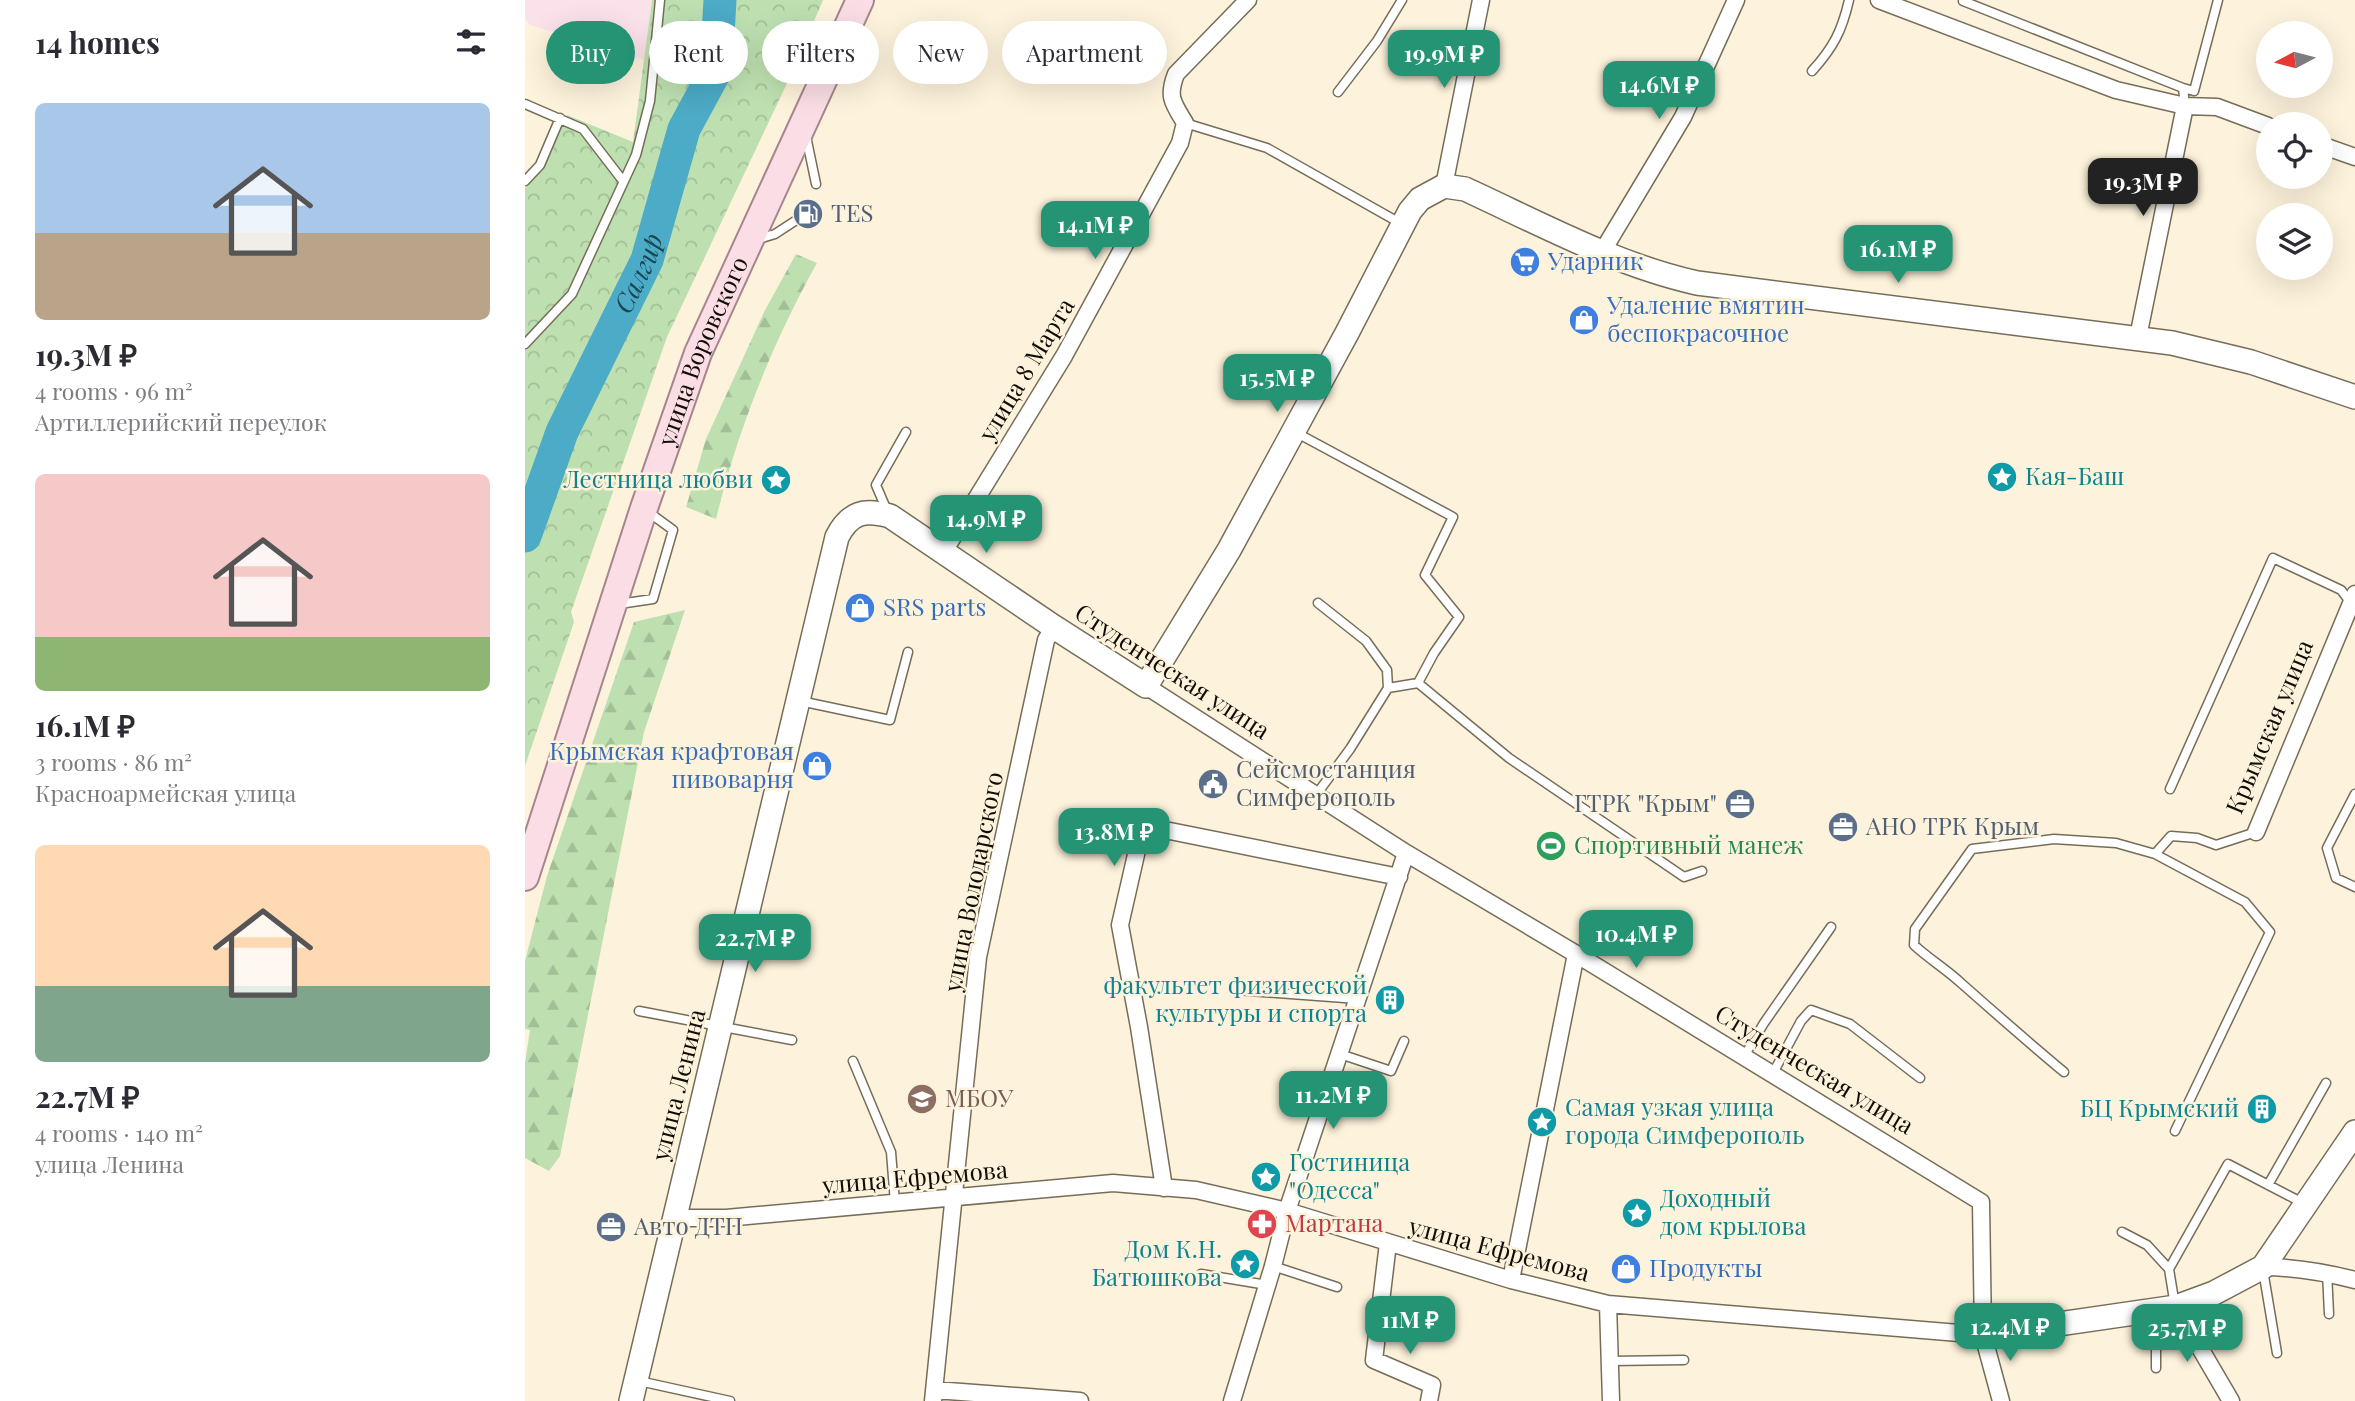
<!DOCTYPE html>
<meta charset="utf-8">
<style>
body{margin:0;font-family:"Playfair Display",serif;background:#f2f2f3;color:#2b2b33;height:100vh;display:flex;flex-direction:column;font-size:26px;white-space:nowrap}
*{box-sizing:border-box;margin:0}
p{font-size:23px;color:#7c7c81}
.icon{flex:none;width:38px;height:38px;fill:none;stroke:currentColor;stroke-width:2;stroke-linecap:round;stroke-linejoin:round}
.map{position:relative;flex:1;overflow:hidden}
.drawer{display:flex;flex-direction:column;background:#fff;width:525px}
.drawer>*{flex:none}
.hud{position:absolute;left:21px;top:21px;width:665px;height:63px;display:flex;gap:14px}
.needle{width:46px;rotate:263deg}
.buttons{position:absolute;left:1731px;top:21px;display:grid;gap:14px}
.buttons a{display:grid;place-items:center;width:77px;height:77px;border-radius:50%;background:#fff;box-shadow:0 7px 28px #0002;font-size:35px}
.price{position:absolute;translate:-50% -60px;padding:0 16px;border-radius:14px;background:#249475;color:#fff;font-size:23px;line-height:46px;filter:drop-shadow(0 2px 4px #0008)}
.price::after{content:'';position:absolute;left:50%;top:42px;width:21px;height:16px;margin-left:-10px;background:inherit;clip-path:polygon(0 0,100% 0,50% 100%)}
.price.selected{background:#222;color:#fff}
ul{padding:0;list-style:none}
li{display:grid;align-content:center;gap:14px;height:371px;padding:0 35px}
li span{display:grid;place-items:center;height:217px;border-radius:10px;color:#555}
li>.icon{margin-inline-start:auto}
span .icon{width:126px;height:126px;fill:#fffc;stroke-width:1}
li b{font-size:30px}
h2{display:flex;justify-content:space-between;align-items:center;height:84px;padding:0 35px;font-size:30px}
.pill{padding:0 24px;border-radius:32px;background:#fff;box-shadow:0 7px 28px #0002;font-size:24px;line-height:63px}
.pill.selected{background:#249475;color:#fff}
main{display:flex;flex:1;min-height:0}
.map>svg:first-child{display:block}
</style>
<main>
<section class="drawer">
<h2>14 homes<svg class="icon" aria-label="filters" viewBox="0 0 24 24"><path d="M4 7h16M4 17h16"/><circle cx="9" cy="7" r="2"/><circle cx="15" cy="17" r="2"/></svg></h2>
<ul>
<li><span style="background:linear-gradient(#a9c7e8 60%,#b9a48a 0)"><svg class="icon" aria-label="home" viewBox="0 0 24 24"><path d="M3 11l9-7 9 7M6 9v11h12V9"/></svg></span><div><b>19.3M ₽</b><p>4 rooms · 96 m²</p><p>Артиллерийский переулок</p></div></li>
<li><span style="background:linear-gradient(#f6c9c9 75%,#8fb573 0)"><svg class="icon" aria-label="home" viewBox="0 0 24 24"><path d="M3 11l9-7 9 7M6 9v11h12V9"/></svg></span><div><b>16.1M ₽</b><p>3 rooms · 86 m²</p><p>Красноармейская улица</p></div></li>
<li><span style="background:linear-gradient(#ffd9b3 65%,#7fa58c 0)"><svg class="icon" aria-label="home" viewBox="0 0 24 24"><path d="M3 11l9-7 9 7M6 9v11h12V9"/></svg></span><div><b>22.7M ₽</b><p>4 rooms · 140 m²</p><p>улица Ленина</p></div></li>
</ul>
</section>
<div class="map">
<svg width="1830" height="1401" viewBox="0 0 1830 1401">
<defs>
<pattern id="forest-firs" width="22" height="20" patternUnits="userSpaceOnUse" patternTransform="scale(1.75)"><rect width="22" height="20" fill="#bee0b1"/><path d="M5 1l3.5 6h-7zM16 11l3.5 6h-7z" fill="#a2bf97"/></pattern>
<pattern id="park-crowns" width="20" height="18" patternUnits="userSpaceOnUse" patternTransform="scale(1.75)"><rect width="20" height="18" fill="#bee0b1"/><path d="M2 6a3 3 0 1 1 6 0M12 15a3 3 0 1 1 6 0" fill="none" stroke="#a2bf97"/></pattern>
</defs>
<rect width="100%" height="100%" fill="#fdf2db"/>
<path fill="#fbe1e9" d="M0,0h127l-8,60 -114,-35 -5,-6z"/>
<path fill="url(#forest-firs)" d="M271,254l21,9c-45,81 -79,166 -101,256l-30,-12 20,-68 59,-129z
M160,610l-41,122 -84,424 -11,15 -24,-13v-95l5,-33 -5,-1v-68l22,-85 87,-254z"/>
<path fill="url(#park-crowns)" d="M127,0h171l-33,77 -123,260 -96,275 3,10 -49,144v-578l19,-20 23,-53 66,27z"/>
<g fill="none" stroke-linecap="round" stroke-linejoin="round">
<path stroke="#4cabc7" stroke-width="33" id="s1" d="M0,536l37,-104 85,-172 37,-131 32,-59 4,-70"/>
<g stroke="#766d59" stroke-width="11">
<path id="lane" d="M1438,1l220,87
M1287,71c21,-23 30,-40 37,-71
M813,92l39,-51 25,-41
M0,104l58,25 40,52
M1660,106l-2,-18 11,3 24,-91
M660,123l82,25 133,75
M281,136l10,48
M0,181l15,-16 20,-47
M230,240l20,-6 23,-15
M0,344l47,-50 64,-139 14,-54 10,-101
M770,432l158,85 -28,58 34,42 -25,36 -16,30 91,75 175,119 18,-6
M363,513l-12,-28 30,-53
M94,604l34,-5 20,-69 -26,-19
M863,688l30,-5
M275,701l90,19 18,-68
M1645,789l103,-231 68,32 11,14
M1830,794l-28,54 9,30 19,9
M791,795l34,-46 38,-61 -1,-18 -21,-29 -48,-38
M711,990l122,9
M114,1011l153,29
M815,1054l51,17 13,-30
M1218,1058l21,-35 67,-96
M328,1061l38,91 4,51
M1539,1072c-35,-29 -69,-59 -103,-89 -15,-14 -32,-24 -47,-38l1,-16 57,-80 82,-10 62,4 39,11
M1247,1075l29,-54 10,-11 39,14 70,54
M1650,1131l95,-199 -25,-30 -90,-48 16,-18 26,2 19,7 40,-13
M1743,1185l58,-102
M1597,1232l25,13 22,24 6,37
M748,1266l64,21
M1644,1269l59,-105 75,39
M1738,1270l14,83
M1802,1272l2,42
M676,1274l66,11
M1631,1311v57
M1085,1361l74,-1
M114,1381l91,20"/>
</g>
<g stroke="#766d59" stroke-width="19">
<path id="street" d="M1354,0l237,90 69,16 32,1 51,19
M1796,145l34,12
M919,186l37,-186
M1077,252l81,-135 53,-117
M1613,337l47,-231
M418,553l121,-197 116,-213 5,-20c-12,-20 -18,-26 -9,-49l72,-74
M621,686l260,167 170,101 405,248 2,133 18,66
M1731,832l99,-238
M639,1188l-25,-161 -19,-102 20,-88 30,-6 229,46
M150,1215l11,3h40l387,-35 83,7 91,21 224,69 97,24 375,31
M863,1243l-14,117 58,25 -3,16
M1738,1267c32,0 61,5 92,13
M986,1280l65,-326
M1083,1304l3,97
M1651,1307l55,94
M410,1390l145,11
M408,1401l45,-444 68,-317 8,-13
M707,1401l41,-135 14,-55 119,-358"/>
</g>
<g stroke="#766d59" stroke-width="26">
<path id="secondary" d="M1458,1335l193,-28 38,-14 49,-26 92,-135
M106,1401l206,-864c13,-25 27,-28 53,-21l164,111 92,59 83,-136 118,-217 63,-122 10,-12 24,-13 21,3c76,35 151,76 232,94l475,60 79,19 104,35"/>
</g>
<g stroke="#a6868c" stroke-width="30">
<g id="primary">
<path id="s2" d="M0,877l119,-369 54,-155 162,-353"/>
</g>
</g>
<use href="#lane" stroke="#fff" stroke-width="8"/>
<use href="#street" stroke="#fff" stroke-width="16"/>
<use href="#secondary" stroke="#fff" stroke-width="23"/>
<use href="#primary" stroke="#fadde5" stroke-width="26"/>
</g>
<defs>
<g id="fuel-disc" transform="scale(1.575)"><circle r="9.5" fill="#5c6f8a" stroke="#fdf2db"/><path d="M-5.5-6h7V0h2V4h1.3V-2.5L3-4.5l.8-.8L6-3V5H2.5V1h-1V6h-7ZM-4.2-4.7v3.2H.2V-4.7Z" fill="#fff"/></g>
<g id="supermarket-disc" transform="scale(1.575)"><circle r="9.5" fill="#3f7fe0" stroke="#fdf2db"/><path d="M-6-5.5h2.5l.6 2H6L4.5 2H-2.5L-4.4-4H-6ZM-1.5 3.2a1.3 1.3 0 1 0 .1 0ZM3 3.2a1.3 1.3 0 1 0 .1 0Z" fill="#fff"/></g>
<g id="shop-disc" transform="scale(1.575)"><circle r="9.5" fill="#3f7fe0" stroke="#fdf2db"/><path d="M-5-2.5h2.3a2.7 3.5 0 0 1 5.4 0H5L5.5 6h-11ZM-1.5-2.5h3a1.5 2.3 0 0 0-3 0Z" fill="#fff"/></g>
<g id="sight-disc" transform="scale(1.575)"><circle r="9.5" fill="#0f9aa8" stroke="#fdf2db"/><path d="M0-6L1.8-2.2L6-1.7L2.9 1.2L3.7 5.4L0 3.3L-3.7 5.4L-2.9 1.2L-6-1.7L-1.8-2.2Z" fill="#fff"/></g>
<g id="civic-disc" transform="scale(1.575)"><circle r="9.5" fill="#5c6f8a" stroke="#fdf2db"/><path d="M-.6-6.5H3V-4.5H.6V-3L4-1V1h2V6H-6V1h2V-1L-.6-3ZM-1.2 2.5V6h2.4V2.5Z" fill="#fff"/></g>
<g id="office-disc" transform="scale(1.575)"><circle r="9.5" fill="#5c6f8a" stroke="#fdf2db"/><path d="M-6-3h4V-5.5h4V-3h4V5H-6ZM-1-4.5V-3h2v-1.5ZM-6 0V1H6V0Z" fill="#fff"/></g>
<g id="stadium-disc" transform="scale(1.575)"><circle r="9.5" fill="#2e9e5b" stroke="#fdf2db"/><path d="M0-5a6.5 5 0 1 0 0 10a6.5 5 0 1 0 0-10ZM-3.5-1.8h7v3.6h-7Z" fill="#fff"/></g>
<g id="building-disc" transform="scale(1.575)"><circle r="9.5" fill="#0f9aa8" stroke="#fdf2db"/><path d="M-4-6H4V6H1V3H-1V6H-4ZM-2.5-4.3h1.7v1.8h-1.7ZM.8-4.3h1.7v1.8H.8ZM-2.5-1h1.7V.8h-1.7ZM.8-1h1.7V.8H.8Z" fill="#fff"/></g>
<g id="school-disc" transform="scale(1.575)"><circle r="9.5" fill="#8d6e63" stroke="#fdf2db"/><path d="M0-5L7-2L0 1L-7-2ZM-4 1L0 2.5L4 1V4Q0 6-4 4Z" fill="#fff"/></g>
<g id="pharmacy-disc" transform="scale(1.575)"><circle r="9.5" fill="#e0444e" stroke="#fdf2db"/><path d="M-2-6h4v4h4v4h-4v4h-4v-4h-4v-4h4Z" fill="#fff"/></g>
</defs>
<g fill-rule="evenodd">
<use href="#fuel-disc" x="283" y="214"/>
<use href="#supermarket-disc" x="1000" y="262"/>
<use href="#shop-disc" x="1059" y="320"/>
<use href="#sight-disc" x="1477" y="477"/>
<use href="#sight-disc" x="251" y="480"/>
<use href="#shop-disc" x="335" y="608"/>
<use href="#shop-disc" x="292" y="766"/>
<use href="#civic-disc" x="688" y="784"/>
<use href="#office-disc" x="1215" y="804"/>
<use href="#office-disc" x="1318" y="827"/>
<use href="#stadium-disc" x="1026" y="846"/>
<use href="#building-disc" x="865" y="1000"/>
<use href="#school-disc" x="397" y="1099"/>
<use href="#building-disc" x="1737" y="1109"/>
<use href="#sight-disc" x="1017" y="1122"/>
<use href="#sight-disc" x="741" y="1177"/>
<use href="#sight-disc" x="1112" y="1213"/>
<use href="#pharmacy-disc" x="737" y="1224"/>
<use href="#office-disc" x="86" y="1227"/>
<use href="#sight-disc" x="720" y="1264"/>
<use href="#shop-disc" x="1101" y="1269"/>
</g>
<g text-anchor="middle" stroke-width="5" stroke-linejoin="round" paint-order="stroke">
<g font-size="24" fill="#4e5e75" stroke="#fdf2db" text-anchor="start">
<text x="306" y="222">TES</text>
<text x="711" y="778">Сейсмостанция<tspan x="711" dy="28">Симферополь</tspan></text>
<text x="1192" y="812" text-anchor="end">ГТРК "Крым"</text>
<text x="1341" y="835">АНО ТРК Крым</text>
<text x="109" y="1235">Авто ДТП</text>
</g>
<g font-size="24" fill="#366cbe" stroke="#fdf2db" text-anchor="start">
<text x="1023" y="270">Ударник</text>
<text x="1082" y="314">Удаление вмятин<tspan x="1082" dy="28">беспокрасочное</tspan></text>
<text x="358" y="616">SRS parts</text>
<text x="269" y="760" text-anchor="end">Крымская крафтовая<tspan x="269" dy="28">пивоварня</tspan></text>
<text x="1124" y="1277">Продукты</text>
</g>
<g font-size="24" fill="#100d06" stroke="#fdf2db">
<text dy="8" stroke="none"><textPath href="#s2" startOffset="555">улица Воровского</textPath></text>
<text transform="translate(502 370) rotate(-59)" y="8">улица 8 Марта</text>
<text transform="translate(647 672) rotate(33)" y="8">Студенческая улица</text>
<text transform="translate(1745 727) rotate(-67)" y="8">Крымская улица</text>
<text transform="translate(449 882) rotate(-79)" y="8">улица Володарского</text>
<text transform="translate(1289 1070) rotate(31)" y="8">Студенческая улица</text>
<text transform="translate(154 1085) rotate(-76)" y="8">улица Ленина</text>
<text transform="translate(390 1178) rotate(-5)" y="8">улица Ефремова</text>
<text transform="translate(974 1250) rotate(15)" y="8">улица Ефремова</text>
</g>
<g font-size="24" fill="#0d838f" stroke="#fdf2db" text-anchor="start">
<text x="1500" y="485">Кая-Баш</text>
<text x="228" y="488" text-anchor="end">Лестница любви</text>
<text x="842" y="994" text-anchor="end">факультет физической<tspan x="842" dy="28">культуры и спорта</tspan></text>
<text x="1040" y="1116">Самая узкая улица<tspan x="1040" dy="28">города Симферополь</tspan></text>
<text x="1714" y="1117" text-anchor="end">БЦ Крымский</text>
<text x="764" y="1171">Гостиница<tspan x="764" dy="28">"Одесса"</tspan></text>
<text x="1135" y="1207">Доходный<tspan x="1135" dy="28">дом крылова</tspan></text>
<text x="697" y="1258" text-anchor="end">Дом К.Н.<tspan x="697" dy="28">Батюшкова</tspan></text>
</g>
<g font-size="24" fill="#27864d" stroke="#fdf2db" text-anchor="start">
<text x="1049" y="854">Спортивный манеж</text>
</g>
<g font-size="24" fill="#785e54" stroke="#fdf2db" text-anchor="start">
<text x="420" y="1107">МБОУ</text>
</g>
<g font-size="24" fill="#be3a42" stroke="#fdf2db" text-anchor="start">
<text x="760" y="1232">Мартана</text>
</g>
<g font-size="26" font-style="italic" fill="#1a4551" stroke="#fdf2db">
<text dy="9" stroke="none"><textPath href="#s1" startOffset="287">Салгир</textPath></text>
</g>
</g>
</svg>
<div class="buttons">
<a><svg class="needle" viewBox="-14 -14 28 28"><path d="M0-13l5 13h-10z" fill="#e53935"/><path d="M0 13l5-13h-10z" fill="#7c7c81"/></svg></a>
<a><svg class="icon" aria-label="locate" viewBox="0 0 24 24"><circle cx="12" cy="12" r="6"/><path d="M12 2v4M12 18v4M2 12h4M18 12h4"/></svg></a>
<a><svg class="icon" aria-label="layers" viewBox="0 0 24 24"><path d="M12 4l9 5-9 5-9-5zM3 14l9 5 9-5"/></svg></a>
</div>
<b class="price" style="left:919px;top:90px">19.9M ₽</b>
<b class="price" style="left:1134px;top:121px">14.6M ₽</b>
<b class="price selected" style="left:1618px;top:218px">19.3M ₽</b>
<b class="price" style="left:570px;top:261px">14.1M ₽</b>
<b class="price" style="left:1373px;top:285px">16.1M ₽</b>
<b class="price" style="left:752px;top:414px">15.5M ₽</b>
<b class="price" style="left:461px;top:555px">14.9M ₽</b>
<b class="price" style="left:589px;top:868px">13.8M ₽</b>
<b class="price" style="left:1111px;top:970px">10.4M ₽</b>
<b class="price" style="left:230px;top:974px">22.7M ₽</b>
<b class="price" style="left:808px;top:1131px">11.2M ₽</b>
<b class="price" style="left:885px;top:1356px">11M ₽</b>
<b class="price" style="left:1485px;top:1363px">12.4M ₽</b>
<b class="price" style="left:1662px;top:1364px">25.7M ₽</b>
<div class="hud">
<a class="pill selected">Buy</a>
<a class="pill">Rent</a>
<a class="pill">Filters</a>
<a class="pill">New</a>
<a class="pill">Apartment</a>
</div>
</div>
</main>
